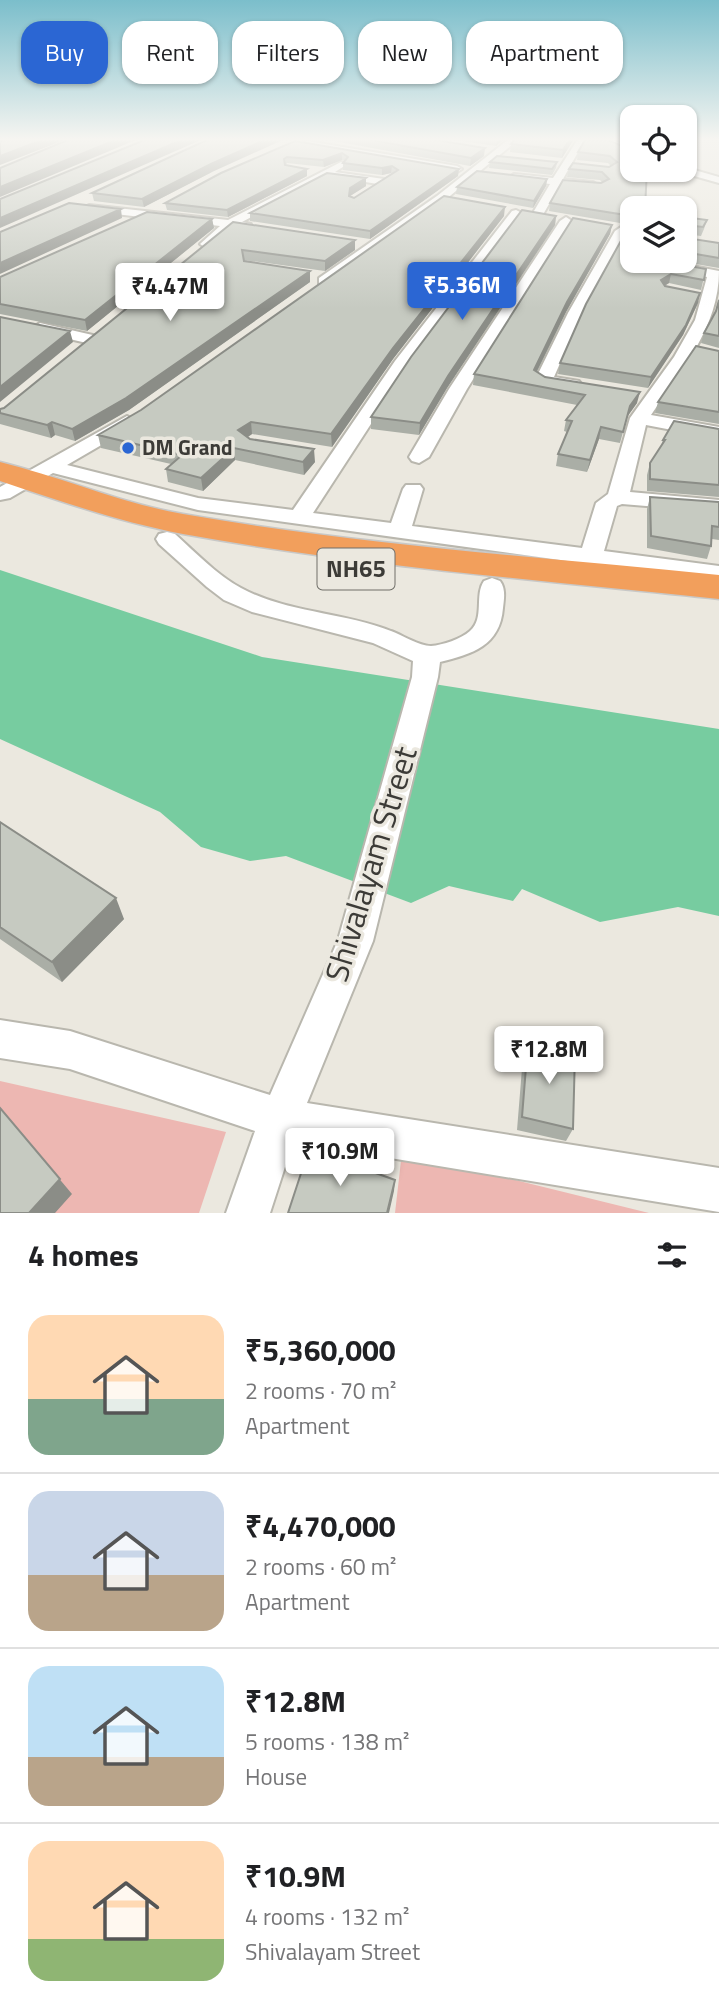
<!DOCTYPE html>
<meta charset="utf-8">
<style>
body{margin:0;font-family:"Titillium Web",sans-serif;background:#f6f6f6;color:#202124;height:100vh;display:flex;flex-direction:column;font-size:26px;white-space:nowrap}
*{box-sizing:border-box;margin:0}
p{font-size:23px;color:#757577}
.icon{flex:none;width:38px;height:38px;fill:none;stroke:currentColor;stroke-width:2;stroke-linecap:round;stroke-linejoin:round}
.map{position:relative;height:1213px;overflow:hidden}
.side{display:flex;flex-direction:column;background:#fff;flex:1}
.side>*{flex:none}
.guide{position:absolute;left:21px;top:21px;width:677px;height:63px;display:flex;gap:14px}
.fabs{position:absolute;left:620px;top:105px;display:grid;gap:14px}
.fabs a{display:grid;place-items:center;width:77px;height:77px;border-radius:14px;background:#fff;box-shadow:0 2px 5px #0004;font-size:35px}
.price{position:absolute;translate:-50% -60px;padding:0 16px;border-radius:7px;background:#fff;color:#222;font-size:23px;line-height:46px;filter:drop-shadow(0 2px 4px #0008)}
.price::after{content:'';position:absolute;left:50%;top:42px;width:21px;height:16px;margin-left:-10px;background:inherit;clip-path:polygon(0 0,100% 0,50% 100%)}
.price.on{background:#2b66d3;color:#fff}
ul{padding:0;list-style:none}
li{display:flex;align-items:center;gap:21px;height:175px;padding:0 28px}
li+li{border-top:2px solid #e0e0e0}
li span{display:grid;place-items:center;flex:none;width:196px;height:140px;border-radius:21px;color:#555}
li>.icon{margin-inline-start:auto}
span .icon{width:84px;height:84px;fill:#fffc;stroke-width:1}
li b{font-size:30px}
h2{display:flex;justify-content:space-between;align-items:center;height:84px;padding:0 28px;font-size:30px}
.pill{padding:0 24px;border-radius:21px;background:#fff;box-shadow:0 2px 5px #0004;font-size:24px;line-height:63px}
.pill.on{background:#2b66d3;color:#fff}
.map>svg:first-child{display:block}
</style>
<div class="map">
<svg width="719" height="1213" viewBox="0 0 719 1213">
<rect width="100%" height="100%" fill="#ebe8df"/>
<path fill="#edb7b2" d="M0,1081l226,51 -27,81h-199z
M402,1152l247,61h-254z"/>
<path fill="#77cca0" d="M0,570l262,87 457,72v187l-41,-9 -78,15 -78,-33 -9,12 -64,-15 -38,17 -125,-47 -36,5 -49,-14 -41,-35 -160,-73z"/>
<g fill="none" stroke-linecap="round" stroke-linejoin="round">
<g stroke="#b9b7ae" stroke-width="4">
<path id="minor" d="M509,139h10l-74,61 -116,84h-10v-6l118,-82z
M578,139h31l23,9v7l-25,-10h-25l-19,34 30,3 5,3 -5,3 -33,-3 -19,33h-8l-2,-2 19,-32 -36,-4 -5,-3 5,-3 39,4z
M307,141l150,25 5,3 -5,3 -153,-26v-4z
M341,162l5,3 -11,7 49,7 5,3 -5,3 -56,-9 -86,46 9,2v6l-19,-2 -26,20 -6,-4 20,-18 -131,-15 -6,-3 6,-3 139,15z
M684,167l35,10v6l-39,-11 -1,-2h5z
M516,210l6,3 -114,154 -95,146 78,10 12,-34 3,-4h14l3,4 -11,37 170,22 14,-45 12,-9 22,-76 44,-61 21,-37 12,-43 -40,-8v-6l5,-1 47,9c0,56 -38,100 -68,144l68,12v12l-73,-14 -16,67 89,8v12l-97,-8 -5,2 -13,45 115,15v16l-521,-72 -145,-37 -43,25 -10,2v-13l127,-71 9,6 -2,4 -67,39 131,33 95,12 102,-149 117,-150z
M566,217l6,4 -105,168 -38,68 -10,6 -7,-2 -3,-4 40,-68 111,-168z
M621,227l6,4 -45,82 -28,64 25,4 3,4 -9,5 -35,-6 -3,-4 33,-67 47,-82z
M40,323l57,13 2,3 -8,5 -56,-13 -3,-3z
M167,532l8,2c21,19 42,41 66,54 46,25 102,24 150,43 11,4 28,15 40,15 12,-1 30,-7 39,-15 15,-13 4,-36 14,-50l8,-3 8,3c6,8 4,18 3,27 -3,38 -31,46 -63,54l-2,15 -65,264 -66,162 412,65v44l-426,-70 -23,71h-44l29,-82 -185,-62 -70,-11v-38l70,11 200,64 68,-155 74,-263 1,-16 -40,-18 -121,-31 -28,-12 -17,-13 -48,-43 -3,-5 3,-5z"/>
</g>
<g stroke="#c8c8c7" stroke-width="3">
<path id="highway" d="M0,462c62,15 120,41 183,52 177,31 358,43 536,61v24c-179,-19 -359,-33 -536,-65 -63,-12 -123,-33 -183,-53z"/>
</g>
<use href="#minor" fill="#fff" fill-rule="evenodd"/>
<use href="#highway" fill="#f29f5c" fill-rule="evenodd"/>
</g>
<path fill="#aaaea6" d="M323,139h107l54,17 -14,10z
M448,139h56l-8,7z
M515,139h59l-12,19 -52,-6 1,-8z
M295,141l163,35 -88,63 -120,-18v-8l116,-35v8l-16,10 4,2 38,-25h-1l-9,2 -39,-5v-7l2,-2 -3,-1 -18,7 -37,-4 -1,2 21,11 -79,41 -61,-7 -2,-7z
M632,150v75l-83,-14 1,-8 53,-20 -3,-3 -33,-3 2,-8 40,-2 2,-1 -3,-3 -31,-3 1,-8z
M490,162h67l-1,6 -4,7 -63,-7z
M212,172l-68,35 -50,-6 -2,-8z
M547,179l-1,7 -13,22 -77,-14 1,-7z
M504,216l-111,143 -61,88 -80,-13 -4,3 2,2 65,23 -11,13 -69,-15 -32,31 -35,-9 -2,-13 5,-5 -70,-16 -3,-13z
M556,216l-1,9 -108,163 -28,47 -48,-6v-12z
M684,217l23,3 -3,9 -3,7 -16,-2 1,4 33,5v25l-41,-7h6z
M212,219l2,9 -127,103 -87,-17v-37z
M233,222l122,28 -30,21 -81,-11 66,22 -181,128 -54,31 -20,-6 -4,3 -51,-14v-15l4,-1z
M612,225l-2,9 -44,78 -29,60 8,5 92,26 -10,14 -7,26 -21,-4 -12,33 -31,-6 2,-12 9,-22 -3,-1 2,-11 11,-15 -104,-20 1,-11z
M632,261l74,8 -5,21 -32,-7 -4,3 33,17 -15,32 -35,53 -90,-14 2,-11z
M719,299v49l-18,-5 3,-10 11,-20z
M719,351v73l-64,-11 3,-11z
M719,429v68l-72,-6v-16l3,-12 11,-17 2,-6z
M650,497l69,5v38l-7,-1 -1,7 -4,13 -60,-11v-39z
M0,822l124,97 -62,63 -62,-43z
M528,1042l45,87 -7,12 -49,-11 6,-74z"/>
<path fill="#8b8d87" d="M45,139h22l-67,26v-9z
M118,139h20l-138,58v-10z
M184,139h19l-203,89v-10z
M267,139h18l-73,33 -68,35 -2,-8 69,-35z
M497,139h7l-8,7z
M570,139h4l-12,19 1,-8z
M485,148l-1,8 -14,10 1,-8z
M342,153v7l-18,7 -1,-7z
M392,166l-1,7 -9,2v-7z
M307,169v7l-79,41 -1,-7z
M459,169l-1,7 -88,63v-8z
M366,178v8l-16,10 -1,8 1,-16z
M547,179l-1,7 -13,22 1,-7z
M505,207l-1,9 -111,143 -61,88 -1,-13 62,-86z
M121,209l1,9 -122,56v-11z
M556,216l-1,9 -108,163 -28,47 1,-12 28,-47z
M212,219l2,9 -127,103 -2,-11z
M612,225l-2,9 -44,78 -34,69 2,-11 33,-68z
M355,240v10l-30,21v-10z
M310,271v11l-181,128 -54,31 -3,-12z
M671,274l-2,9 -11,6 3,-9z
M700,293l-2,10 -15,32 -35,53 3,-11z
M70,331l3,11 -73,60v-15z
M640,392l-3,11 -10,14 -7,26 10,-37z
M52,422l3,13 -4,3 -4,-13z
M251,422l1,12 -12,8 -2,-12z
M601,427l-2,12 -12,33 3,-12z
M234,448l1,12 -32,31 -2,-13z
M314,449l1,13 -11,13 -1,-13z
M116,898l8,21 -62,63 -10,-20z
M0,1108l72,86 -17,19h-26z
M395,1180l-1,11 -5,22h-2z"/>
<path fill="#c6cac1" stroke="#8b8d87" stroke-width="2" d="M5,139h40l-45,17v-14z
M70,139h48l-118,48v-19z
M147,139h37l-184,79v-19z
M209,139h58l-56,25 -69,35 -50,-6z
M365,139h65l55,9 -14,10z
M515,139h55l-7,11 -52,-6z
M585,140h23l24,10v20h15l-2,38h-13v8l-82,-13 13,-23 38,3 8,-4 -7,-7 -33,-3 4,-6 36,4 8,-5 -7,-6 -32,-4z
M295,141l164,28 -89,62 -120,-18 77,-40 39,5 -16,10 -1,8 5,2 44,-28 -6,-4 -10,2 -39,-5 5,-6 -6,-4 -19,7 -36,-3 -3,2 1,6 22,4 -80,41 -62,-7 56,-30z
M497,156l60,6 -5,7 -62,-7z
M477,171l70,8 -13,22 -77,-14z
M444,196l61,11 -112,141 -62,86 -80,-12 -13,8 12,9 64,10 -11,13 -69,-14 -33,30 -35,-9 16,-14 -84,-20 43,-25z
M69,203l52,6 -121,54v-31z
M522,210l34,6 -108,160 -28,47 -49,-6 40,-60z
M147,212l65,7 -127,101 -85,-16v-27z
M684,217l23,3 -4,7 -18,-2 1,13 33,5v15l-35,-6z
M573,218l39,7 -45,77 -33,68 11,7 95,15 -10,14 -7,26 -22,-5 -11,33 -32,-6 14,-33 -6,-1 19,-25 -111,-21z
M233,222l122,18 -30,21 -83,-11 2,11 66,10 -184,127 -54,31 -20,-7 -5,3 -47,-12v-4l4,-1z
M628,228h4v33h30l44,8 -2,11 -33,-6 -10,6 4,6 35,7 -14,32 -35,52 -91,-14 26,-59z
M719,300v36l-15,-3 12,-22z
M0,317l70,14 -70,56z
M696,346l23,5v61l-61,-10z
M674,421l45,8v56l-69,-6v-16l15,-23h-2z
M650,497l69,5v25l-7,-1 -1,20 -60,-10z
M0,822l116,76 -64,64 -52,-35z
M528,1042l47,11 -2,76 -51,-12z
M0,1108l60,71 -31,34h-29z
M309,1149l86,31 -8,33h-99z"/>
<linearGradient id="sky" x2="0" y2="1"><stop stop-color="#7bbecb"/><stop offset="0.45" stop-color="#f6f5f1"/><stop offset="1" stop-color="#f6f5f1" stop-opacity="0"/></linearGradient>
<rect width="719" height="309" fill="url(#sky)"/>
<circle fill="#2b66d3" stroke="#ebe8df" stroke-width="2.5" cx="128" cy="448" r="7"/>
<g text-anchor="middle" stroke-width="7" stroke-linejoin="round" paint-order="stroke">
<g font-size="21" font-weight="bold" fill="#3c3b37" stroke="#ebe8df" text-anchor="start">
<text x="142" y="455">DM Grand</text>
</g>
<rect fill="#ebe8df" stroke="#706f69" stroke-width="2" x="317.5" y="548.5" width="77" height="41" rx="5"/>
<g font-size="24" font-weight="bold" fill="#3c3b37">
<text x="356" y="577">NH65</text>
</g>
<g font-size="32" fill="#3c3b37" stroke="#ebe8df">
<text transform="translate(371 864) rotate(-73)" y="11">Shivalayam Street</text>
</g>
</g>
</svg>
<div class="fabs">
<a><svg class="icon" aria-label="locate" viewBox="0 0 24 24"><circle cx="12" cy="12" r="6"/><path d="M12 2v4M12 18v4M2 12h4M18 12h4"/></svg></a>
<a><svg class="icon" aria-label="layers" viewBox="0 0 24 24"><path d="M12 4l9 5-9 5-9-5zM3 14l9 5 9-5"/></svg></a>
</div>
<b class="price on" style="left:462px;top:322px">₹5.36M</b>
<b class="price" style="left:170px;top:323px">₹4.47M</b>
<b class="price" style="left:549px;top:1086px">₹12.8M</b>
<b class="price" style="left:340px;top:1188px">₹10.9M</b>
<div class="guide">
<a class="pill on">Buy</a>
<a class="pill">Rent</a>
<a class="pill">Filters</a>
<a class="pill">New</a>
<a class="pill">Apartment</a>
</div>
</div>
<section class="side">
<h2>4 homes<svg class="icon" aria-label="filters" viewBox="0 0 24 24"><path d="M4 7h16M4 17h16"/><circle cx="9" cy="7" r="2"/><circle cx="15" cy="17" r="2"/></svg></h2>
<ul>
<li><span style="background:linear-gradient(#ffd9b3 60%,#7fa58c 0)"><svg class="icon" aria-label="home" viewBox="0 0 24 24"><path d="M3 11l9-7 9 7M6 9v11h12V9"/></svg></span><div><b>₹5,360,000</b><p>2 rooms · 70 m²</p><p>Apartment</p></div></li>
<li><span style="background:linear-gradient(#c9d6e8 60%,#b9a48a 0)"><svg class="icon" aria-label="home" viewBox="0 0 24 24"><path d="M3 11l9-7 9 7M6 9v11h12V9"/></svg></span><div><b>₹4,470,000</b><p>2 rooms · 60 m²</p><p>Apartment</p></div></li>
<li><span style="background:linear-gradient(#bfe0f5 65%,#b9a48a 0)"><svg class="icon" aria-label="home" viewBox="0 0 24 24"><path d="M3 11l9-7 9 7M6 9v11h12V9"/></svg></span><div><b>₹12.8M</b><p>5 rooms · 138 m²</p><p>House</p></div></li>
<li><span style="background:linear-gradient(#ffd9b3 70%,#8fb573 0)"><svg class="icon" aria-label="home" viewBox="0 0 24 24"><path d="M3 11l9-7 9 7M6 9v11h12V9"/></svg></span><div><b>₹10.9M</b><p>4 rooms · 132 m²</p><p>Shivalayam Street</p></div></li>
</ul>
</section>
